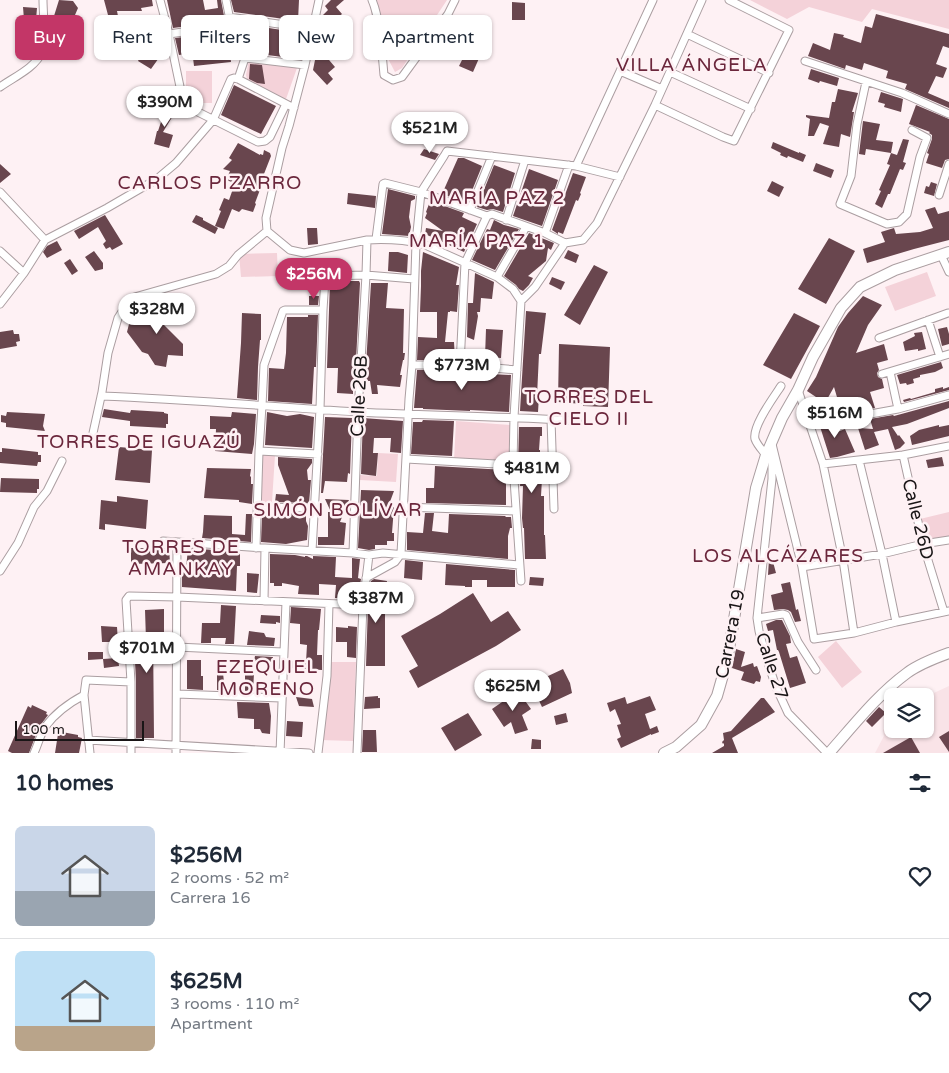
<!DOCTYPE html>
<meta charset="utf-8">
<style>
body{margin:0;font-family:"Varela Round",sans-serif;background:#f2f2f3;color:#1f2937;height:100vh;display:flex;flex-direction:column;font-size:19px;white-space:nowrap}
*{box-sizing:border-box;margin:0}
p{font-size:16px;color:#747a83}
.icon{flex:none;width:28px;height:28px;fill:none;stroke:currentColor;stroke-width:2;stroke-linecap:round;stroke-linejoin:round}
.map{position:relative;height:753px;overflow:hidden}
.sheet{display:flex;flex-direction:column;background:#fff;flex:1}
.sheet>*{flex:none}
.top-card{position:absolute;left:15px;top:15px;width:500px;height:45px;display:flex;gap:10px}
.controls{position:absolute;left:884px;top:688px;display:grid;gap:10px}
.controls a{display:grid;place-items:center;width:50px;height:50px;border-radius:8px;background:#fff;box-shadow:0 1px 4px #0004;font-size:25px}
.scale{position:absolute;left:15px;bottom:12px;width:129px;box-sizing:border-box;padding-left:5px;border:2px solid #191516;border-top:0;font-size:14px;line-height:18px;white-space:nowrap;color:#191516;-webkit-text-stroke:4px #fef1f4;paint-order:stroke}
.price{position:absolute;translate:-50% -42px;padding:0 11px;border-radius:18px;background:#fff;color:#222;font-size:16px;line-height:32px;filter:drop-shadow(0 1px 2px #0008)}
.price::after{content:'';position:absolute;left:50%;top:30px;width:15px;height:11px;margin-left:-8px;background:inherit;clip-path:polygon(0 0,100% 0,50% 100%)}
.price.current{background:#c33667;color:#fff}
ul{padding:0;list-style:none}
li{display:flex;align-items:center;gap:15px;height:125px;padding:0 15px}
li+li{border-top:1px solid #e0e1e3}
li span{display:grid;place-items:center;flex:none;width:140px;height:100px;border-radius:8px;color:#555}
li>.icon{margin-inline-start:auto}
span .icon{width:60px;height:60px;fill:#fffc;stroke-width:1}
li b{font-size:21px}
h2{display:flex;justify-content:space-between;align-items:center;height:60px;padding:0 15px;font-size:21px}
.tag{padding:0 18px;border-radius:8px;background:#fff;box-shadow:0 1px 4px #0004;font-size:18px;line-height:45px}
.tag.current{background:#c33667;color:#fff}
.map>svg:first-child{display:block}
</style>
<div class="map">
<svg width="949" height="753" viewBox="0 0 949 753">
<rect width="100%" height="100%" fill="#fef1f4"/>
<path fill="#f9e3e7" d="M949,686v67h-74l9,-17 -1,-6 9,-9v8h33v-32z"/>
<path fill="#f4d2d9" d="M377,0h70l-45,68 -7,4 -11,-21z
M750,0h199v29l-77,-20 -10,13 -53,-15 -22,12z
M249,60l48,8 -11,31 -10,-3 -28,-13 -2,-8z
M186,71h26v32h-26z
M277,253l1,23 -37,1 -2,-23z
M927,272l9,24 -41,15 -10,-24z
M456,421l54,4 2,39 -58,-3z
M378,453l20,1 -2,28 -36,-2v-5l17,1z
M262,455h13l-3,47h-12z
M949,512v25l-24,4 -5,-22z
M836,641l26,31 -20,16 -24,-31z
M330,662h26l-3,79 -33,-1z"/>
<path fill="#69464e" d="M59,0l14,1 5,7 -6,14 -18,-6z
M104,0h48l1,6 -12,2 1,3h-25l1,5 -10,-1z
M167,0h36l2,10 13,-2 -1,-8h4l4,21 -52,7z
M231,0h68l-1,21 -64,-9z
M331,0h13l-8,7 6,7 -6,5 2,2 -12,11 -7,-5 7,-9 -3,-3 5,-5 -3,-4z
M512,2l13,1v17h-13z
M23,7l14,1 -2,23 -10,1z
M876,14l73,20v14l-6,-2 -7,18 11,4 -4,10 -7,-2 -8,17 21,9v6l-44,-19 2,-5 -21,-6 2,-7 -24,-8 -2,7 -16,-5 -1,4 -37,-13 5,-13 17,7 4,-17 10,2 -1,2 18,6 4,-17 7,2z
M49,18l6,2 1,21 -7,1z
M236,23l59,9 -4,26 -24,-3 -15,-4 2,-10 -11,-2z
M112,30l9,4 -9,12 -7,-3z
M330,30l6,6 2,7 -14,11 11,13 -7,6 5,6 -6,6 -14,-15 3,-15 -1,-2 12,-7 -8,-7z
M228,31l3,12h-2l2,19 -37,4 -2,-16 8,-1 -3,-14z
M184,37l2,17 -7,1 -4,-17z
M461,46l19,10 -7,16 -14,-6 4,-8 -4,-6z
M145,48l16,7 -10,14 -13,-8z
M250,64l12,1 3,19 -8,-1 -8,-4z
M811,69l28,9 -2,8 -17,-5 -1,2 -11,-4z
M234,85l42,21 -15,28 -40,-19z
M838,89l20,4 -6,19h2l-4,25 -9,-3 -2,13 -16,-3 6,-18 -9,-3 -6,13h-6l2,-17 -4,-2v-2l23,3 3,-16h3z
M881,92l22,7 -2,13 -17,-5 1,-3 -7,-2z
M167,104l10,5 -14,23 10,3 -4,13 -15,-4 3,-13h1z
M916,105l33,14v40l-4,1 -3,8 -16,-5 3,-9 -2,-1 5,-14v-4l-3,-2 1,-1 -21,-8z
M863,121l17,3 -4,16 17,2 -2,11 -25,-4 -1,6 -6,-1z
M903,139l6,1 -6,22 3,1 -3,7 -3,-1 -10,25h-2l-6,14 -7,-4 6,-13 -2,-1 11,-25 -3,-1 4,-11 6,2z
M773,142l26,11v-1l7,3 -3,7 -15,-6 -1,2 -7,-3 1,-2 -10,-5z
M238,143l22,12v-1l3,1 1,-5 6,3 1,3 -9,23h2l-9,24 1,1 -3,8 -11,-3 -3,3 -7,-3 -8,20 -9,-3 6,-15 -2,-1 5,-12 5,2 6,-17 -9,-3 4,-9 -7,-2 9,-9 -3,-2z
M424,149l15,5 -4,6 -15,-5z
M458,158h6l18,8 -15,37 -25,-9z
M816,163l18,7 -3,8 -18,-7z
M0,164l11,10 -11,9z
M494,165l21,8 -12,39 -10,-3 -6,1 -10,-3z
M529,169l29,11 -16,46 -29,-10z
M573,173l13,4 -6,16 1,1 -3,7 -2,-1 -13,34 -5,-2v2l-6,-4z
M772,181l12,6 -5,10 -12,-6z
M931,182l6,2 -3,12 -10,-3 2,-7 3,1z
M388,189l27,7v3l-4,2 -2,16 2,10 -2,9 -27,-2z
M348,193l28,3 -1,12 -28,-4z
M429,204l9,3 1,-3 25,9 -2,4 15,7 -13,28 -39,-18 1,-6 17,3 -18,-13 2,-5 -1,-1z
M935,207l3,7 11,-3v29l-35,9 -47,14 -4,-14 22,-7 -4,-10 13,-4 2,6 24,-2 13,-4 -8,-18z
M105,215l18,29 -11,6 -2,-3 -4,2 -3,-5 3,-3 -8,-14 -19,12 -5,-8z
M196,215l7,3v2l15,8 -3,6 -23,-12z
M494,220l10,5 15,4 -24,41 -23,-10 15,-31 3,1z
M307,228h10l1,16 -10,1z
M529,233l25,10 -3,7 -3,-2 -2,13 -18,15 5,2 -4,7 -6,6 -4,-2 -3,-4 -12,-9z
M829,238l26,13 -29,53 -28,-15z
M57,241l5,9 -15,8 -4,-6 4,-6z
M568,250l11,5 -3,8 -12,-5z
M94,251l9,12v6l-8,2 -10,-14z
M389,252h9l10,3 -1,18 -19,-2z
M423,252l36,15 -3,18h3l-2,27 -7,-1v1h-2l-3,30h9l1,18h-38l1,-23 19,1v-26h-17l1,-26v-15z
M70,259l8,12 -6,4 -8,-12z
M594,265l14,7 -28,53 -16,-10z
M475,273l19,9 -2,17 -11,-1 -1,14h-3l1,4 -4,24 -7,-3 1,-34h5z
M552,277l13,5 -4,8 -12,-6z
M330,281h29l1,2 -5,97h-2v14l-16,-1 1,-25h-11z
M371,283h17l-2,25 18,1 -1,44h2l-1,7h-1l-3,15h2l-2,12 -23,-2 1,9h-6l-2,-13h-5z
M309,296h10l-1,9h-9z
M863,296l19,9 -14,20 -12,28 28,-9 4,16 -11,3 2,7 -2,3 1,4 4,2 2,9 -14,4 5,16 -33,6 -8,-27 -9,16 -18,-12 9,-14 22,-50 10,-14z
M158,309l26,2 -1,13 -21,-1 21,21v12l-15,-1 -2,12 -11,-2 -7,-11 -6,-2 -15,-20 3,-12h11l2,-10 16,2z
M526,311l20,2 -5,41h-2l-2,42h2l-1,16 -18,-1z
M242,313l19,1v26h-1l-2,27 -1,33 -20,-2 4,-55z
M794,313l26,13 -29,53 -28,-14z
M308,315h10l-2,52h-2l-2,37 -44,-3 1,-33 15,1 2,-16 1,-36h21z
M947,327l2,7v10l-7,2 -4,-17z
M486,329l17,1 -2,28 -16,-1z
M13,330l1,4h5l1,7 -4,1 1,4 -17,3v-17z
M922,332l4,17 -8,2v-2l-13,2 -2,-9 12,-6 -1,-3z
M559,344l51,3 -2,60 -25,-1v-2l-25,-2z
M941,362l2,6 -8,4 -15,3v2l-7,2 1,4 -7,2 -1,-2 -6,1 -3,-9z
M417,370h43l29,4 22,1 -2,37 -39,-2v1l-47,-2v-1h-9z
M943,387v2l6,-2v3l-45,12 -1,-2 7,-2 1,1 24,-7v-3z
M949,401v7l-42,16 -15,3 6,9 1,-1 6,8 -5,5 -5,2 -7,-21 -14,3 5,13 -14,5 -7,-22 15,1 -3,-10 23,-4 1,1z
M104,409l26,4 1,-3 33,2v1l4,1v10h-2v4l-36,-2v-5l-28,-4z
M7,412l38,2 -2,12 2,5 -39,-4v-4l-5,-1v-7l5,1z
M232,412l24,2 -2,30 -2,10 -37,-3 1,-22h-6v-13l21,1z
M267,412l20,4 13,-2 14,3 -2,31 -47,-3z
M826,412l6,22 13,-5 10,23 -18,5 -7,1 -14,-44z
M325,417l27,1 -2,56 -2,-1 -1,9 -22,-1 -2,12h-2z
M363,418l40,3 -2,32 -11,-1 1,-14h-17l-1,15h5l-2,23 -15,-2z
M423,420l31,1 -2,35 -41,-2 2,-32h9z
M939,425v2l10,-2v11l-37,9 -2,-9 9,-6z
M519,427h23v9h-2l-1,14h1v14l-8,1 -1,13 11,1 -1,17h3v39h1l1,24h-21l-1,-31h-1l-1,-10 1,-32h-3l2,-19h-4v-2z
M119,447l33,3 -2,33 -35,-3z
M2,448l36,4v3h3v7h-3l-1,4 -37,-3v-11h2z
M278,457l34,2v4l-5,7 1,10h3l-2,23 -34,-1 1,-8 13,1 -11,-30z
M942,457l2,9 -16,2 -2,-8z
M435,466l71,4v35l-80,-2v-15h8z
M207,468l44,1 -1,7 1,1v7h2l-1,20 -13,-2v-2l-35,-2z
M1,478l38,1v10h-2v4l-37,-1z
M361,490l33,1 -6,16h6l-2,26h2v8h-7v4h-12v4l-6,1 -11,-2z
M117,496l31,4 -2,29 -41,-5v6l-6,-1 2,-29 16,2z
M325,499l24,1 -9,22 6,1 -2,22h-26v-8h10v-25h3z
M281,513h25v8l2,5 -1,14 -21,4 -25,-2 1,-28h19z
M425,513h9l-2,18 16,2 1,-19 57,2 -1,1h6l1,11h-2l-2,8v23l-101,-9v-18l16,1z
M246,514h6l-1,28 -49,-4 1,-6 1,-17 28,1v18l13,1z
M131,548h38l1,15 -39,1z
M188,548l52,4v14h-3l-1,25 -54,-4v-19l4,1z
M270,554l25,1 10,2v-1h2l6,3v-3l23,1 -1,20 17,1v-20l8,1 -2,19 3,1 -3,20 -23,-1 1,-13 -17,-1v11l-21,-1 1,-8 -17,-3v3h-8v-3h-4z
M772,558l4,15 -8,2 1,-16z
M405,560l18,2 -1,18 -18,-2z
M446,564l69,6v17h-28v-7h-15v7h-7v-1l-20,-1z
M247,573l12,1 -2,19 -10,-1z
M530,577l14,1 -1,8 -14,-1z
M374,579l13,2 -2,15v70h-19l2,-61 3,-24z
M790,582l6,28 2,-1 3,12 -6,1 -4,-10 -3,-2 -5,-1 -9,1 -3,-15 12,-3 -2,-8z
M473,593l18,29 17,-11 13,19 -25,16 -78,42 -9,-17 9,-5 -17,-30 39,-22z
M221,605l15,1 -2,38h-9l1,-6h-15v5h-10l1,-20h18z
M291,607l30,2 -2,21h-1l-1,25h5v15l-33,-2v-7l17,1 1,-17 -7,-1v-20l-10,-1z
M164,609v24h-11l1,105h-18v-56l-2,-41 12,-1 -1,-30z
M261,615l19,1v7l-4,-1v2l-16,-1z
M776,620h6l8,16 1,7 -5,1 4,14 7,-2 9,27 -16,5 -11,-36 -1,-2h-1l-4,-20 -5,1 -2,-7z
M101,626l16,1 1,15h-16z
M348,626l9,1 -1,31 -9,-1v-15h-11v-15l12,1z
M249,631l15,2 2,4 9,1 -1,8 -27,-1z
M736,649l9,3 -4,15 12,-4 1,4 3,-1 4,11 -1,5 -4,-1 -2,3 -13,-4 3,-8 -12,-4z
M88,652h15v7l-15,1z
M255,656l18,1v5l-19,-1z
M118,658l1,8 -15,2 -1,-9z
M187,660h14v16h2v14l-16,-1z
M563,669l7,14 2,10 -30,14 -11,-23z
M217,673h6l2,18 -8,-1z
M245,673h9l-1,19 -8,-1z
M518,691l13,18 -9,6 6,15 -13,4 -4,-12 -7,5 -12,-18z
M378,696v2h2v10l-16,1 1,-12z
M650,696l6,14 -11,4 5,15 7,-3 2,6 -8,3v-1l-30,14 -4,-9 4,-2 -4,-12 4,-1 -6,-15 -5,3 -3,-9 18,-6 2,7z
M296,697l16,2 2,8 -15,-1z
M761,698h3l11,14 -43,26 6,15h-26l12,-7v-3l-1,1 -1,-2 2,-2 -1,-7 8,-2z
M237,702l32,1 2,13 -1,18 -8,-1 -2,-4h-6v-10l-16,-1z
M32,705l15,7 -1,2 2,1 -9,12 -10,26h-17l-4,-2 20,-45 3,2z
M879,707l7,6 -14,14 -6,-6z
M468,713l14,22 -27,16 -14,-23z
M566,713l2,9 -12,3 -2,-9z
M287,721l16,1 -1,15 -16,-1z
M363,730h13l1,22h-15z
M949,731v21l-10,-15z
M62,732l16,3v2l4,1 -3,15h-24l3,-19 4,1z
M911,737l9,16h-37z
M532,739l9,1v9h-10z"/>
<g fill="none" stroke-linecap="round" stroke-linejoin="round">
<g stroke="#ab9ea1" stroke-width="9">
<path id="street" d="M160,0l9,34 14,67 5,6 70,35 7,-1 5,-4 16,-33
M226,0l5,25 14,33 -7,21
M372,0c8,18 10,54 12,75l9,5 9,-3 46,-63 7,-14
M229,17l84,12
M169,34l62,-9
M687,34l82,39
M245,58l60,7
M805,61l97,32 47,21
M620,71l42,18
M670,72l81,37
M866,82l-9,42 -6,52 -11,28 47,20 12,-2 8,-8 13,-57 7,-19 -15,-8
M0,87c14,-10 35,-19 42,-35 4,-9 1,-41 1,-52
M655,105l68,32 11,4 55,-111 -60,-30
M576,166l77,-166
M0,192l45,48
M939,195l10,-31
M470,210l22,-54
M506,220l19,-60
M267,231l23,19 14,3 63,-13c17,-1 38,0 56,4l74,33 16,12 8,12 -7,116 -1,48 8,116
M267,231l-1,-13 16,-70 7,-22 16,-61 14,-65
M545,233l24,-68
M376,239l7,-55 2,-1 36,9 66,24 5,-2 53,19 20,10
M0,251l24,22
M941,255l8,17
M497,277l29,-50
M521,301l14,-14 30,-44 18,-3 14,-17 58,-118 47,-105
M0,304l24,-31 21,-33 62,-32 50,-29 19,-16 37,-43 18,-41 3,-1 4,1 56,29
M928,320l12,37
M879,338l69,-25
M412,365h48l57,5
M460,365l5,-102 22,-47
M890,372l8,37 51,-14
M882,374l67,-20
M798,390l25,74 20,96 11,73
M101,396c86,3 172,11 257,16 74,4 147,4 220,9
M551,419l3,90
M843,419l55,-10
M93,433l9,-41 6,-39 10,-35 13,-20 85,-24 13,-8 9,-11 29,-24
M772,444l30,123 12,72 40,-6 42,-11 53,-11
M259,451l59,3
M766,455c-3,-4 -9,-10 -11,-16 -3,-13 19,-42 26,-53
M903,455l20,89 21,68
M772,456v23l-15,139 2,13 8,29 9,27 12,26 39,40
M406,459l107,6
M859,460l23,94 14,68
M823,464l80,-9 46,-9
M257,507l58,1
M403,507l113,4
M163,541l102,7 88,5 16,2 14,-2 136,12
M256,548l3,-97 3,-45 2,-41 19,-54 2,-1h38
M312,551l8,-142 3,-99 2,-32 1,-2 40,-1 48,4
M353,553l5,-141 8,-137 1,-35
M802,567l80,-13 41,-10 26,-4
M0,571l18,-28 16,-36 13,-16 15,-30
M366,578l29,-16 6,-8 8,-155 3,-34 4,-122 5,-51 23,-36 3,-5 129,15 44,11
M264,601l1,-53
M757,618l26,-4 3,1 12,27 18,28
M177,647l106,5
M177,694l104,4
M88,740l221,13
M34,753c4,-8 6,-18 11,-26 10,-14 24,-24 39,-32
M90,753l-6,-58 2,-15 45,2
M131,753v-71l-5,-82 3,-4 48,1 186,8
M176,753l1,-211
M280,753l6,-151
M318,753l9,-77 2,-72
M357,753l6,-148 6,-50"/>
</g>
<g stroke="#ab9ea1" stroke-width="12">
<path id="secondary" d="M664,753l12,-6 25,-22 16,-29 10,-35 29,-173 10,-33 16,-37 16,-28 15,-33 28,-49 19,-21 35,-17 54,-18
M829,753c25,-28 48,-58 78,-80 12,-9 28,-15 42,-20"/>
</g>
<use href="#street" stroke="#fff" stroke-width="7"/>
<use href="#secondary" stroke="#fff" stroke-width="10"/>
</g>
<g text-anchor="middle" stroke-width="5" stroke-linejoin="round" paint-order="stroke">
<g font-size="18" fill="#191516" stroke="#fef1f4">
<text transform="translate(359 396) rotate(-87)" y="6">Calle 26B</text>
<text transform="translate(918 519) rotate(76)" y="6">Calle 26D</text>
<text transform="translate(730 634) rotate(-79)" y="6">Carrera 19</text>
<text transform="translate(772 666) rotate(72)" y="6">Calle 27</text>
</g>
<g font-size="19" letter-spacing="1" fill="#6b273c" stroke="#fef1f4">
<text x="692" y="71">VILLA ÁNGELA</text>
<text x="210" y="189">CARLOS PIZARRO</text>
<text x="497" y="204">MARÍA PAZ 2</text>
<text x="477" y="247">MARÍA PAZ 1</text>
<text x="589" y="403">TORRES DEL<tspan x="589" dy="22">CIELO II</tspan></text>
<text x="139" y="448">TORRES DE IGUAZÚ</text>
<text x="338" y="516">SIMÓN BOLÍVAR</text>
<text x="181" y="553">TORRES DE<tspan x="181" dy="22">AMANKAY</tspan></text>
<text x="778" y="562">LOS ALCÁZARES</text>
<text x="267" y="673">EZEQUIEL<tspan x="267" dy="22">MORENO</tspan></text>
</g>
</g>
</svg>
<div class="controls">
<a><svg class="icon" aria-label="layers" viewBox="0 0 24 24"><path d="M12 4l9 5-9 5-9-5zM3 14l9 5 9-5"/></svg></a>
</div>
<div class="scale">100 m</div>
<b class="price" style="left:165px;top:128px">$390M</b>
<b class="price" style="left:430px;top:154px">$521M</b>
<b class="price current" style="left:314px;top:300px">$256M</b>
<b class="price" style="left:157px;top:335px">$328M</b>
<b class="price" style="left:462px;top:391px">$773M</b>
<b class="price" style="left:835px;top:439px">$516M</b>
<b class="price" style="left:532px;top:494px">$481M</b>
<b class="price" style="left:376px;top:624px">$387M</b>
<b class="price" style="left:147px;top:674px">$701M</b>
<b class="price" style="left:513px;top:712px">$625M</b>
<div class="top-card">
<a class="tag current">Buy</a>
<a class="tag">Rent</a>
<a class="tag">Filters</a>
<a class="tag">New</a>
<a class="tag">Apartment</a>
</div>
</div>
<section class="sheet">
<h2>10 homes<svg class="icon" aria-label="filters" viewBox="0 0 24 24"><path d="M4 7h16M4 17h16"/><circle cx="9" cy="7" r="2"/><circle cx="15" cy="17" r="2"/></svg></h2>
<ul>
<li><span style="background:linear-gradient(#c9d6e8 65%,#9aa5b1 0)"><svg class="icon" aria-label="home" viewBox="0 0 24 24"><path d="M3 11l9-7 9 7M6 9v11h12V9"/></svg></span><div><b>$256M</b><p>2 rooms · 52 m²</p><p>Carrera 16</p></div><svg class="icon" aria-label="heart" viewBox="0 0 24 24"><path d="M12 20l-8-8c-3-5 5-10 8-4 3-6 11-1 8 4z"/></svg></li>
<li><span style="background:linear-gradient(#bfe0f5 75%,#b9a48a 0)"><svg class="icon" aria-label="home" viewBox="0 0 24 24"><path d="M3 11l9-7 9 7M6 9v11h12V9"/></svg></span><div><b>$625M</b><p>3 rooms · 110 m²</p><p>Apartment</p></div><svg class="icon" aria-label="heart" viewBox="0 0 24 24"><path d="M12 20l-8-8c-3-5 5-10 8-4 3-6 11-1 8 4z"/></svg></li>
</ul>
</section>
